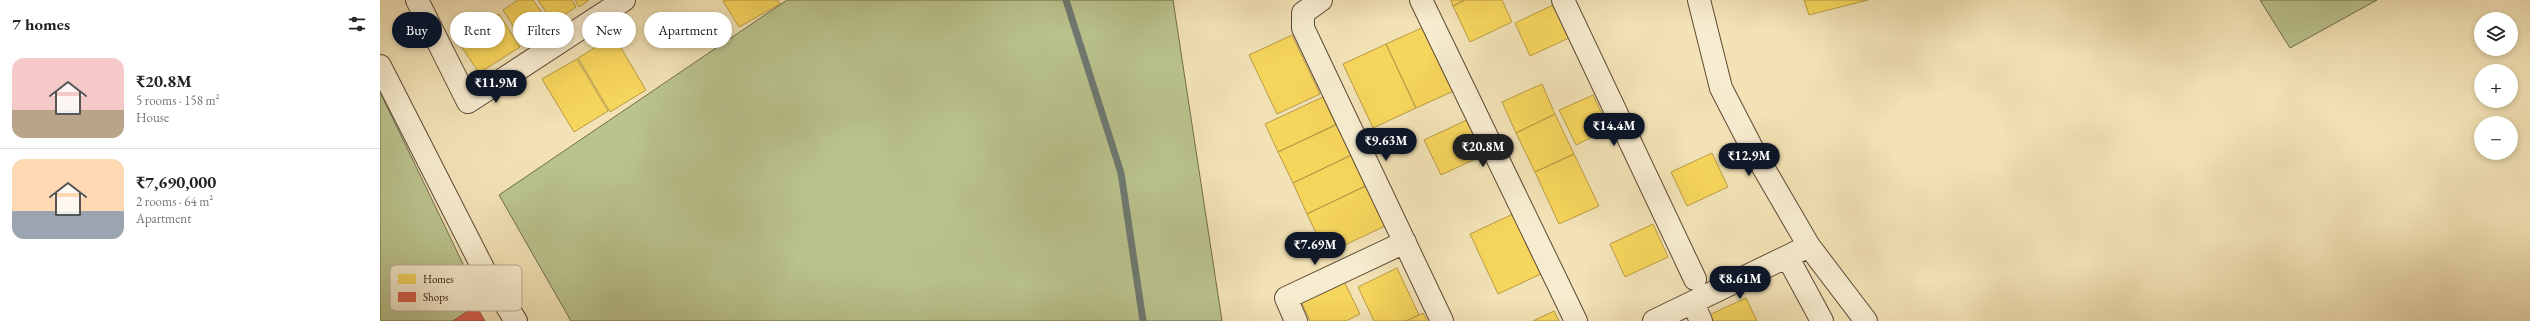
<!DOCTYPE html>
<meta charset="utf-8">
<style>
body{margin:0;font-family:"EB Garamond",serif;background:#f2f2f2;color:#222;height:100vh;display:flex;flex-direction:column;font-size:15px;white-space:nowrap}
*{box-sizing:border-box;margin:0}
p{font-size:13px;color:#767676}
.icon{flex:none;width:22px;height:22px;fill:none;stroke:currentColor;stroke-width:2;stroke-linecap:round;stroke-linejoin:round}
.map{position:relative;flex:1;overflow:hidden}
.panel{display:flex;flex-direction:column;background:#fff;width:380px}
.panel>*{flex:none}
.guide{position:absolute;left:12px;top:12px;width:380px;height:36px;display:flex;gap:8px}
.controls{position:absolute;left:2094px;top:12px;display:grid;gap:8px}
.controls a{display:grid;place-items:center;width:44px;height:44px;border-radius:50%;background:#fff;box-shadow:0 2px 6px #0003;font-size:20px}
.price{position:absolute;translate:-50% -34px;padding:0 9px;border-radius:14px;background:#111827;color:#fff;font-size:13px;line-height:26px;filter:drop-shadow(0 1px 2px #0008)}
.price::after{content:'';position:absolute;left:50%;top:24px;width:12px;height:9px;margin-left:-6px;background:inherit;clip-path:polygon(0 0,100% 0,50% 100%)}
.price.on{background:#222;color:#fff}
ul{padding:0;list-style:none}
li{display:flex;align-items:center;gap:12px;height:100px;padding:0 12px}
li+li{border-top:1px solid #e0e0e0}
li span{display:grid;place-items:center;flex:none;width:112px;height:80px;border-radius:12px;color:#555}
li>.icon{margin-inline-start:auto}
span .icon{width:48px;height:48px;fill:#fffc;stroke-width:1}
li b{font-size:17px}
h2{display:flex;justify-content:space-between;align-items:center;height:48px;padding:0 12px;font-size:17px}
.pill{padding:0 14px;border-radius:18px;background:#fff;box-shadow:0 2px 6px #0003;font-size:14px;line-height:36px}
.pill.on{background:#111827;color:#fff}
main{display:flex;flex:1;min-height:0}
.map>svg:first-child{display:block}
</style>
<main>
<section class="panel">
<h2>7 homes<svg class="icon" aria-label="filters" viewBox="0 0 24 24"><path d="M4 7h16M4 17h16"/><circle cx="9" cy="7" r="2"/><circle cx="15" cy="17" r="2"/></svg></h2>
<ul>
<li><span style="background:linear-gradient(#f6c9c9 65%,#b9a48a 0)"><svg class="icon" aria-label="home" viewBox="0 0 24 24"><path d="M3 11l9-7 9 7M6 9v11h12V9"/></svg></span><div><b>₹20.8M</b><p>5 rooms · 158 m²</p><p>House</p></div></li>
<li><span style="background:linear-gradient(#ffd9b3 65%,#9aa5b1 0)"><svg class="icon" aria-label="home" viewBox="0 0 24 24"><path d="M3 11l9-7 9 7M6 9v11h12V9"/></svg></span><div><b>₹7,690,000</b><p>2 rooms · 64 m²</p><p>Apartment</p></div></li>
</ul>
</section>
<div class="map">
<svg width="2150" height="321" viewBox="0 0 2150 321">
<rect width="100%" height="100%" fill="#f2e2b5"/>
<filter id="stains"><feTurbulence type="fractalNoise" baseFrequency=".005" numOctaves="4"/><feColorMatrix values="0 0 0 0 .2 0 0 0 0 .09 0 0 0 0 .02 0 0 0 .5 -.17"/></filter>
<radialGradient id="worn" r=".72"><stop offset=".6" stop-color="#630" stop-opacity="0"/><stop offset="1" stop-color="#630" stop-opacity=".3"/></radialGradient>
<path fill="#bac38d" stroke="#726c4d" d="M407,0h386l49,321h-651l-72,-126z
M1880,0h117l-87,48z
M0,92l85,176 11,38 -23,15h-73z"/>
<path fill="#f6d55c" stroke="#b99b44" d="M138,0h15l17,25 -27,17 -20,-32z
M158,0h34l4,7 -23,15z
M195,0h14l-10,7z
M345,0h53l2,4 -41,23 -16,-26z
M1071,0h14l-12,6z
M1085,0h37l10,22 -42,20 -17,-36z
M1424,0h64l-59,15z
M1177,3l16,33 -43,20 -15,-33z
M119,14l21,33 -41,26 -22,-33z
M1048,25l30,64 -42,19 -30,-64z
M912,35l28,59 -43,20 -28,-59z
M234,36l32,54 -36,22 -32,-54z
M1006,44l30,64 -43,20 -30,-64z
M197,59l31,52 -34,21 -32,-53z
M1162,84l13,30 -39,19 -14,-31z
M1213,95l16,34 -33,16 -17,-35z
M943,97l13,28 -58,27 -13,-28z
M1175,114l19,40 -39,18 -19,-39z
M1089,119l17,35 -45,21 -17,-35z
M959,123l15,31 -61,29 -15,-31z
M1332,153l16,34 -41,19 -16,-34z
M973,154l14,31 -60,29 -14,-31z
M1194,154l25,52 -40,18 -24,-52z
M988,185l19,40 -61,29 -19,-40z
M1133,214l28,60 -43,20 -28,-60z
M1273,224l15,33 -43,20 -15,-33z
M1017,268l22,47 -13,6h-32l-16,-34z
M964,281l16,33 -14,7h-36l-9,-20z
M1366,298l11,23h-45l-3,-6z
M1174,311l5,10h-26z
M1043,313l4,8h-21l13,-6z"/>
<path fill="#d6604d" stroke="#a24a3a" d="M96,306l9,15h-32z"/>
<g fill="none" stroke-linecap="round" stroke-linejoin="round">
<path stroke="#6e7971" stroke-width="7" d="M686,0l55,173 22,148"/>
<g stroke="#5c4837" stroke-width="24">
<path id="minor" d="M37,0l51,102 156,-102
M941,0l-18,13v15l139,293
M1041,0l155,321
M1183,0l132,279
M1319,0l22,88 32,62 56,96 57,75
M0,66l104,204 32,51
M1408,258l34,63
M1313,303l8,18
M916,321l-10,-23 119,-56
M1274,321l155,-75"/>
</g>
<use href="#minor" stroke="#f7eccf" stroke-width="22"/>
</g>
<rect x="10" y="265" width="132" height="46" rx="6" fill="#f7eccf" stroke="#baac95" stroke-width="1"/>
<rect x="18" y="274" width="18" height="10" fill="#f6d55c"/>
<rect x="18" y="292" width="18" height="10" fill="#d6604d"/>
<g font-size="11" fill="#2a150d">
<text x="43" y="283">Homes</text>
<text x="43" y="301">Shops</text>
</g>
<rect width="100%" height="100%" filter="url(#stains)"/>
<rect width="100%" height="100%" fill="url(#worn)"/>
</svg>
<div class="controls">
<a><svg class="icon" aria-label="layers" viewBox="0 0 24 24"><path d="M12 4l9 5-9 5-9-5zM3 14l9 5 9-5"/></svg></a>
<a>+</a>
<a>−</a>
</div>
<b class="price" style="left:116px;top:104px">₹11.9M</b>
<b class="price" style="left:1234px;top:147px">₹14.4M</b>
<b class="price" style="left:1006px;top:162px">₹9.63M</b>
<b class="price on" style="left:1103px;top:168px">₹20.8M</b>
<b class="price" style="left:1369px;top:177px">₹12.9M</b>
<b class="price" style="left:935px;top:266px">₹7.69M</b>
<b class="price" style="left:1360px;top:300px">₹8.61M</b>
<div class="guide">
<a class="pill on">Buy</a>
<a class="pill">Rent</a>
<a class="pill">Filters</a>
<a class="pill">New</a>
<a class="pill">Apartment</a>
</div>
</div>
</main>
